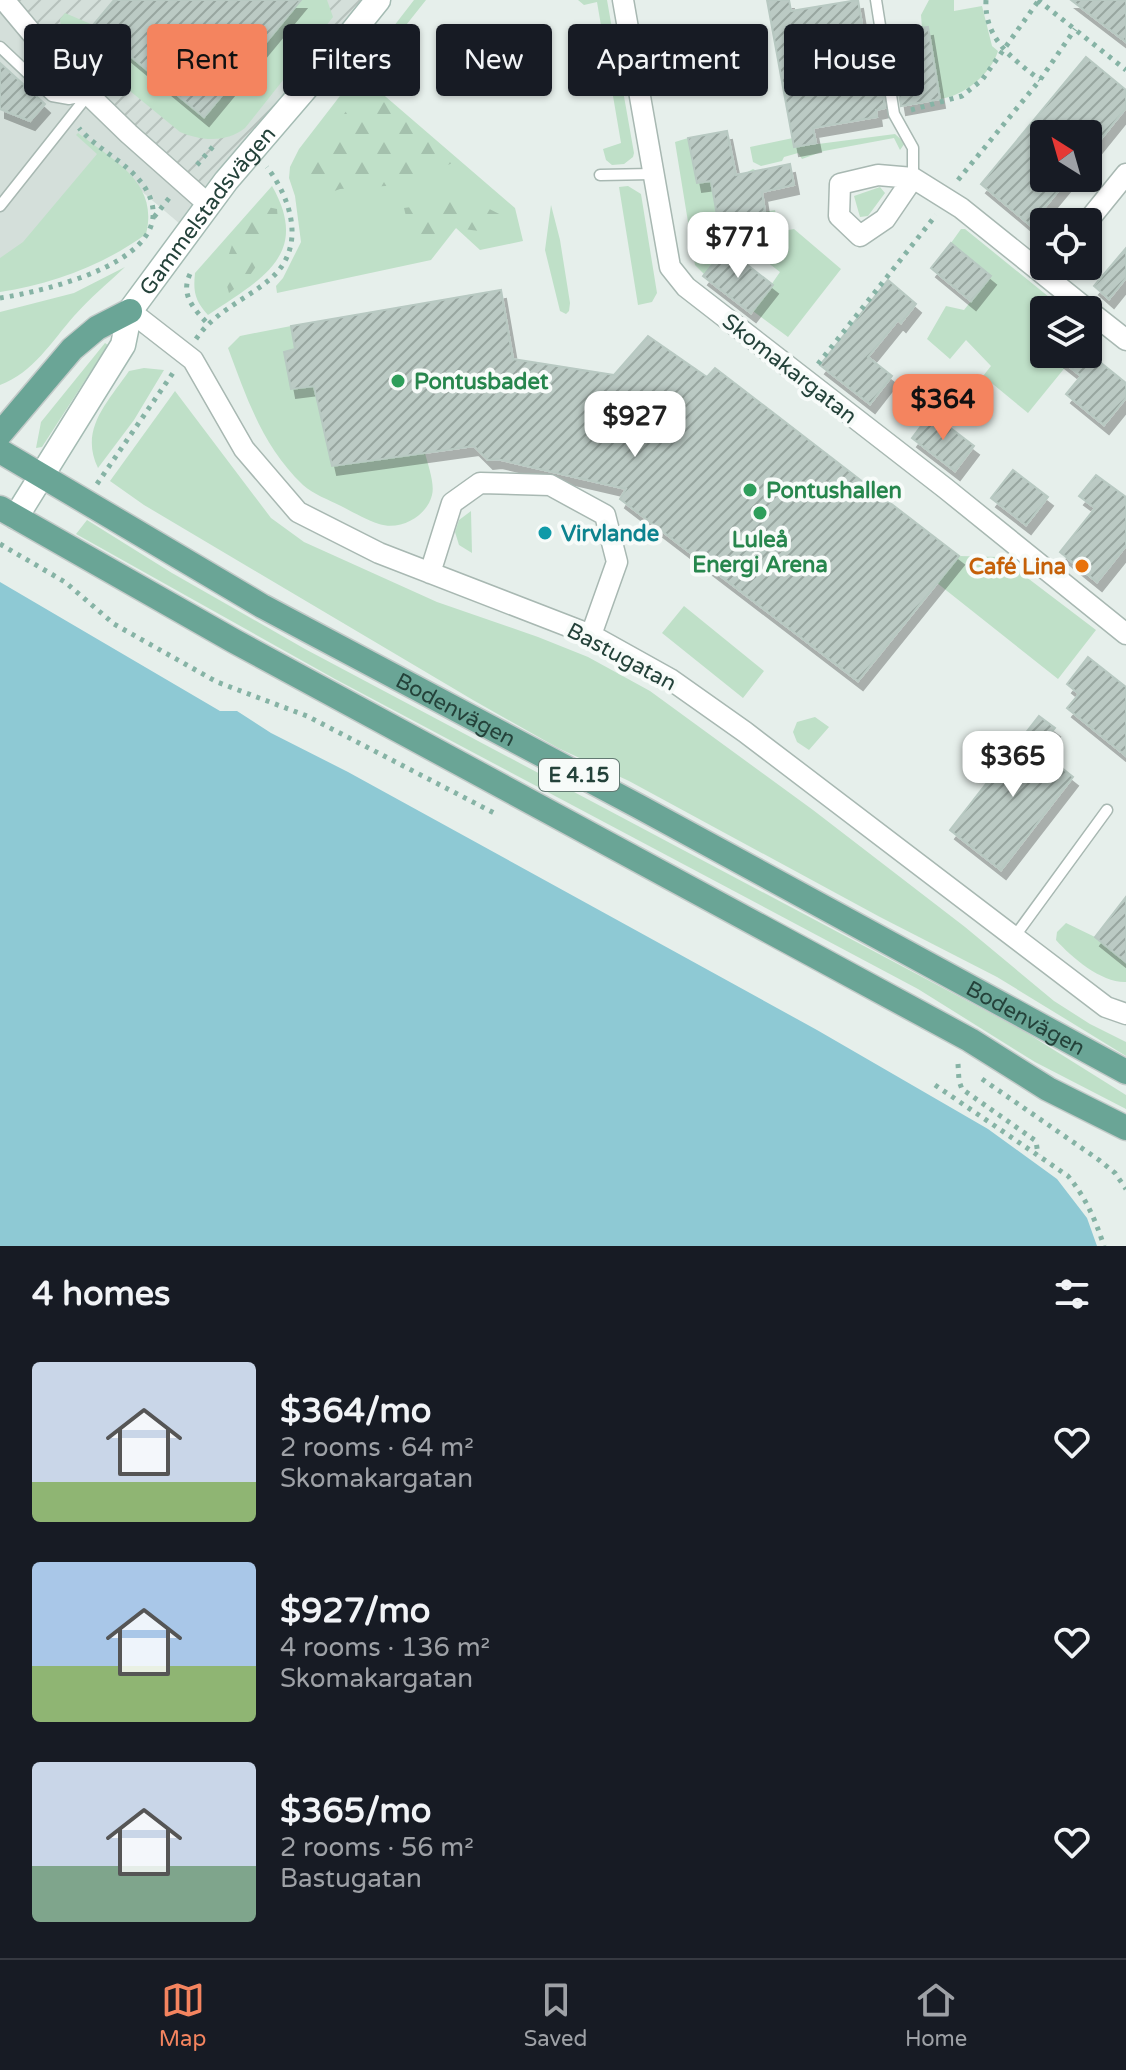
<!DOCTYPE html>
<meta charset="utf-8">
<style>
body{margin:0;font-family:"Varela Round",sans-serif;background:#20242c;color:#f1f3f6;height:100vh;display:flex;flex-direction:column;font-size:30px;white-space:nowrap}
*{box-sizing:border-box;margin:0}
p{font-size:26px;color:#9ea1a6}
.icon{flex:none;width:44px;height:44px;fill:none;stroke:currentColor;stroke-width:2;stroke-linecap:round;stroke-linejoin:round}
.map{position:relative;height:1246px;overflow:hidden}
.sheet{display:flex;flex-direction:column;background:#171b24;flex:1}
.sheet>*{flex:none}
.hud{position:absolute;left:24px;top:24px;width:1078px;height:72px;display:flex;gap:16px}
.needle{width:52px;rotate:323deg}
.controls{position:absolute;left:1030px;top:120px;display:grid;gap:16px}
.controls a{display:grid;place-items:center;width:72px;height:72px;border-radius:8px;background:#171b24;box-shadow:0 2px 6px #0004;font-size:40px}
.price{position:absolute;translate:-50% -68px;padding:0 18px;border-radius:16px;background:#fff;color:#222;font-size:26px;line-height:52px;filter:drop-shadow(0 2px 4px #0008)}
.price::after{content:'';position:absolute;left:50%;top:48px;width:24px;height:18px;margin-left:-12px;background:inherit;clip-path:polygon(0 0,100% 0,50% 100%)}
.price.current{background:#f4845f;color:#111}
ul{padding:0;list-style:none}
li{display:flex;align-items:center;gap:24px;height:200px;padding:0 32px}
li span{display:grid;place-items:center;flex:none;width:224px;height:160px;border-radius:8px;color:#555}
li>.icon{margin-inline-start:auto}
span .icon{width:96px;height:96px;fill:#fffc;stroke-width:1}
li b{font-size:34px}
h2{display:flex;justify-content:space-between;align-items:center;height:96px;padding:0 32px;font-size:34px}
.chip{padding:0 28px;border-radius:8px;background:#171b24;box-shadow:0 2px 6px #0004;font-size:28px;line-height:72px}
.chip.current{background:#f4845f;color:#111}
.menu{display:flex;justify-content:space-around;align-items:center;height:112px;border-top:2px solid #363941;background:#171b24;font-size:22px;color:#9ea1a6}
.menu a{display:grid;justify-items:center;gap:4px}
.menu .current{color:#f4845f}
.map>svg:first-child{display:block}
</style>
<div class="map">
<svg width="1126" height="1246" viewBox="0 0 1126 1246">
<defs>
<pattern id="industrial-furrows" width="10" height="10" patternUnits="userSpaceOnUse" patternTransform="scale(2)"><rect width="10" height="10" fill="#d4dfda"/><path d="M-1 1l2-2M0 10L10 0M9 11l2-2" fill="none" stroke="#b6c1bc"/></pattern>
<pattern id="forest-firs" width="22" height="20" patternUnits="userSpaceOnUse" patternTransform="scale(2)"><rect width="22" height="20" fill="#bfe0c8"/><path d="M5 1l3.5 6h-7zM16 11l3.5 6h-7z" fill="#a4c1ad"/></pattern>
<pattern id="building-hatch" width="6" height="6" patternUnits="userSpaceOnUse" patternTransform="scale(2)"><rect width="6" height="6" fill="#bbcac4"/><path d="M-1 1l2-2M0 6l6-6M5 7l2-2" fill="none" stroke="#98a6a0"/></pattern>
<filter id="shadow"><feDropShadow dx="5" dy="9" stdDeviation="0" flood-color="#0004"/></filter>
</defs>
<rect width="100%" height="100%" fill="#e6efeb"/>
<path fill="#d4dfda" d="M0,0h10l199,201 -23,28 -86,-73 -74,90 -26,14z"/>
<path fill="url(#industrial-furrows)" d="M10,0h362l-163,201z"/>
<path fill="#bfe0c8" d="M301,0h26l6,17 -88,111c-19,15 -44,13 -65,4l-78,-64 -41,-40 -1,-9 5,-6 28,12 111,91z
M414,0h12l-62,78 151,130 8,33 -43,9 -24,-22 -25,32 -154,33 -1,-7 7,-8 18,-36 -6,-46 -6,-18 1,-11 9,-18z
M578,0h29l27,153 -1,4 -9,7 -12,1 -6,-5 -3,-11 18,-6 -24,-141 -13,3z
M929,0h25v11l28,-5 10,40 6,5c-7,23 -34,45 -58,48l-12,-72 -6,1 -1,-13z
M78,133c36,28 81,49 68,101 -42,31 -94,50 -146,58v-34l23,-16 74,-88 -21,-19z
M895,134l10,9 -5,7 -6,-12 -70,13 -22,8 -4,-6 -14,4 -2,4 -21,5 -8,-4 -3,-15 43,-9 2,9z
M688,138l9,45 45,-8 11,-6 6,3 -44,29 3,20 57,-11 3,14 -23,28 -12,-8 -9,11 -9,-7 -20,27 -10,-10 -20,-123z
M272,186c40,70 -13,94 -64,129 -13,-14 -15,-23 -13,-42z
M628,186l13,8 16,99 -5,9 -14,3 -19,-118z
M880,187l5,6 -17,23 -8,1 -6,-21z
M551,205l9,35 10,63 -1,8 -3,3 -6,-3 -15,-61z
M794,229l47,40 -53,68 -35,-26 27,-39 -18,-14 21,-27z
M961,229h4l100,81h-21v44h32l-48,59 -45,-37 8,-10 -25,-26 -16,19 -23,-20 19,-33 18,4 27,-34 -40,-33z
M125,267c-17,16 -35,31 -51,49 -22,25 -41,57 -74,69v-73l74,-19z
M291,326l4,23 -11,3 7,36 23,-2 18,80 93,-13c3,12 10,31 7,42 -5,21 -31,36 -53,29 -13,-4 -26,-12 -38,-18 -12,-6 -28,-12 -38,-21 -40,-38 -56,-86 -75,-137l12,-12z
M105,343l3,2 -66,102 -6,1 5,-26z
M144,368l20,2 -30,50 -36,48c-19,-39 10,-66 31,-97z
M175,391l96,127 33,24 133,60 101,35 50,20 62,34 163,119 152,117 89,74 36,23 36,18v14l-129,-79 -117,-60 -251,-136 -71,-33 -85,-48 -329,-195 -34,-24z
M471,511l1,42 -13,-8 -4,-13 4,-12z
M87,520l85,53 133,76 717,381 104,65v14l-91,-47 -117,-73 -583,-310 -259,-145z
M959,556l41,1 96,73 -38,49 -121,-96z
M684,606l80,65 -21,27 -81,-65z
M815,717l14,10 -20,23 -12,-8 -4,-10 4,-10z
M1066,923l29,14 31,25v20c-24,1 -54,-24 -70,-42l1,-8z"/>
<path fill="url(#forest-firs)" d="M366,84l89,78 -55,23 -60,4 -31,11 -11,-23z
M470,199l35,18 -26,14 -23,-3 -43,17 -9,-37z
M258,205l19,4 2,24 -31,45 -19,15 -6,-21 10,-30z"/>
<path fill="#8ec9d4" d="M0,582l220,129h17l34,22 77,39 469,258 171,99 69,50 30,39 10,28h-1097z"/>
<path fill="url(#building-hatch)" stroke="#b8c9c2" stroke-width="2" filter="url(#shadow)" d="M114,0h187l-97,117 -111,-92z
M767,0h22l2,11 67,-11 6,37 10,-1 11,72 -9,2 1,7 -64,11 3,15 -22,4z
M1071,0h55v42z
M928,27l12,72 -39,7 -12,-73z
M703,35l6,36 -30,5 -5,-36z
M1086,57l40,33v18l-38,47v-21h-44v44h25l-39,47 -49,-41z
M0,63l45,41 -15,17 -30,-12z
M727,131l9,44 54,-11 4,21 -32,7 3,20 -47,9 -7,-40 -14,2 -9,-45z
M951,243l40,33 -20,25 -40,-33z
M726,248l47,37 -22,28 -48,-37z
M1126,248v30l-17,21 -15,-13z
M888,280l28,24 -15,19 -3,-3 -30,37 24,19 -22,28 -50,-39z
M501,290l12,69 101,16 34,-39 59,41 8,-9 244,188 -101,125 -238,-182 6,-10 -129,-30 -9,1 -14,-14 -142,20 -18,-80 -23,3 -7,-37 11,-3 -4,-23z
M1053,354h37l36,29v15l-22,27 -38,-31 15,-18z
M931,413l43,33 -19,25 -43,-33z
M1013,470l35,27 -22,28 -35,-27z
M1096,475l30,22v49l-29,36 -37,-30 35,-44 -16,-12z
M1088,657l38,30v69l-59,-48 12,-14 -12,-10z
M1039,716l16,12 -17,21 35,28 -72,93 -51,-40z
M1126,897v65l-31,-25z"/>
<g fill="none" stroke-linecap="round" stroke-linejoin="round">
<g stroke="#a8b8b2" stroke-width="13">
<path id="lane" d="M876,0l18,114 19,34v30
M0,47l52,49 17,3 19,-4
M600,175l52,-1
M0,206l88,-111
M1015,936l92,-126"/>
</g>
<g stroke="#a8b8b2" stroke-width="23">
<path id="street" d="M4,0l57,68 68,66 79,70
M623,0l47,267 16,20 259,201 181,146
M913,178l-28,41 -25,17 -21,-20 1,-32 38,-9 35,3 48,30 127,102
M1087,222l39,-48
M1088,310l38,30
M130,311l63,49 51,89 54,63 81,41 212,82 79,44 75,53 361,275 20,7
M430,573l22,-70 28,-20 70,2 55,30 12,47 -26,73"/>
</g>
<g stroke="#a4bbb3" stroke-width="27">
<g id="secondary">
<path id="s1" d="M16,517l107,-172 7,-34 96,-130 103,-120 49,-61"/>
</g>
</g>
<g stroke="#c2cac8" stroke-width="27">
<g id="primary">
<path d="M0,434l72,-85 25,-21 33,-17"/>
<path id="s2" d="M0,451l262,155 376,200 488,266"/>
<path d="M0,508l234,133 736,399 78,49 78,39"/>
</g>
</g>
<path stroke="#86b3a5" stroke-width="5" stroke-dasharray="4 6" stroke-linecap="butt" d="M986,0c-2,39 26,58 54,80
M1038,0l88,70
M911,110l51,-14 20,-16 57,-80
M197,165l19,-22
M958,180l82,-100 35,-51
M154,217l16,-20
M190,274c-10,21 4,35 18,50
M0,298c45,-7 184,-38 147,-107 -15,-27 -49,-40 -68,-63
M196,339c18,-27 49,-39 73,-59 38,-31 23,-80 -2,-113
M818,364l118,-149
M97,484l78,-114
M0,544l65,38 49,42 103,58 90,34 189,98
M958,1064l1,17 3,8 74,52 2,14
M982,1079l117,81 16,13 11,16
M935,1085l133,91c18,22 27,43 36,70"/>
<use href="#lane" stroke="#fff" stroke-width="10"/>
<use href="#street" stroke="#fff" stroke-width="20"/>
<use href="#secondary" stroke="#fff" stroke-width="24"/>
<use href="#primary" stroke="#6aa596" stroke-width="24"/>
</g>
<g fill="#2e9e5b" stroke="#f7fbf9" stroke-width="3">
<circle cx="398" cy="381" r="8"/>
<circle cx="750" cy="490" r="8"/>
<circle cx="760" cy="513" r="8"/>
</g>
<circle fill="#0f9aa8" stroke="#f7fbf9" stroke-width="3" cx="545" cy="533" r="8"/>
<circle fill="#e8710a" stroke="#f7fbf9" stroke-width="3" cx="1082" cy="566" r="8"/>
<g text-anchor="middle" stroke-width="8" stroke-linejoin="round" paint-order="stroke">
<rect fill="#f7fbf9" stroke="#637a73" stroke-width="2" x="539" y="759" width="80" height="32" rx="6"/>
<g font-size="20" font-weight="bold" fill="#24423a">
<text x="579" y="782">E 4.15</text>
</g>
<g font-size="22" fill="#24423a" stroke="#f7fbf9">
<text dy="8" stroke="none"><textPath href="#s1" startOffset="364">Gammelstadsvägen</textPath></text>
<text transform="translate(790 368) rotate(38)" y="8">Skomakargatan</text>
<text transform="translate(622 656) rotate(28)" y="8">Bastugatan</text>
<text dy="8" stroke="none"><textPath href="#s2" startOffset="524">Bodenvägen</textPath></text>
<text dy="8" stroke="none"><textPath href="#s2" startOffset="1172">Bodenvägen</textPath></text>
</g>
<g font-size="22" font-weight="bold" fill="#27864d" stroke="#f7fbf9" text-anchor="start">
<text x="414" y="389">Pontusbadet</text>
<text x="766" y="498">Pontushallen</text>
<text x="760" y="547" text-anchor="middle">Luleå<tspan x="760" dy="25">Energi Arena</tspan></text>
</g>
<g font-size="22" font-weight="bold" fill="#0d838f" stroke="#f7fbf9" text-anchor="start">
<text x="561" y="541">Virvlande</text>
</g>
<g font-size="22" font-weight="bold" fill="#c56008" stroke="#f7fbf9" text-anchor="end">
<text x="1066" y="574">Café Lina</text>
</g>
</g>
</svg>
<div class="controls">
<a><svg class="needle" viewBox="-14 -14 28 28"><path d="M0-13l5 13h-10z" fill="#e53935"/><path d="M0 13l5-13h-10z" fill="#9ea1a6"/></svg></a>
<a><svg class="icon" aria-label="locate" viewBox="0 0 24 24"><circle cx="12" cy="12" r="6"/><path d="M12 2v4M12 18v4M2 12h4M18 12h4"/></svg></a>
<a><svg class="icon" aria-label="layers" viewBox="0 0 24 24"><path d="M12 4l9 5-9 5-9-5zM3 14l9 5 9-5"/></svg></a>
</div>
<b class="price" style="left:738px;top:280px">$771</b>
<b class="price current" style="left:943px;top:442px">$364</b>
<b class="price" style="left:635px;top:459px">$927</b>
<b class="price" style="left:1013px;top:799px">$365</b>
<div class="hud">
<a class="chip">Buy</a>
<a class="chip current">Rent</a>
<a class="chip">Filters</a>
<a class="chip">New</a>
<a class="chip">Apartment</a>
<a class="chip">House</a>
</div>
</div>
<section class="sheet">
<h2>4 homes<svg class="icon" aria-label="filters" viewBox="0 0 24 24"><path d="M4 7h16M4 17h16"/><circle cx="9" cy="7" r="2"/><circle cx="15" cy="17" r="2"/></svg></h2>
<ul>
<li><span style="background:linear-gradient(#c9d6e8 75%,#8fb573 0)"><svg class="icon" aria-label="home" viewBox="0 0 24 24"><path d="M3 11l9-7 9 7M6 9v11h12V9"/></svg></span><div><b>$364/mo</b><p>2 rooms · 64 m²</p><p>Skomakargatan</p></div><svg class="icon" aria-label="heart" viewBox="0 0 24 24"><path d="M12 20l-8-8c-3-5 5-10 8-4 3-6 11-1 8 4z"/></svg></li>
<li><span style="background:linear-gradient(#a9c7e8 65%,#8fb573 0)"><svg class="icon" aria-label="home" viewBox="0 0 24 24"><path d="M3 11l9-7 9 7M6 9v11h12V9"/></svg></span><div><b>$927/mo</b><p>4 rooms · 136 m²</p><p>Skomakargatan</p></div><svg class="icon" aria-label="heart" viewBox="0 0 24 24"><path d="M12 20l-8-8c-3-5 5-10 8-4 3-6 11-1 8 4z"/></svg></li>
<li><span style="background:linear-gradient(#c9d6e8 65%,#7fa58c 0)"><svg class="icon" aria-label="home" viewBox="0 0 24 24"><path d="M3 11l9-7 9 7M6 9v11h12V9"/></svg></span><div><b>$365/mo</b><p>2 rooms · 56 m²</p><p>Bastugatan</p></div><svg class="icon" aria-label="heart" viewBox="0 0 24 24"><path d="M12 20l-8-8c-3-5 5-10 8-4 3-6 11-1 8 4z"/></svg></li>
</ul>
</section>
<nav class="menu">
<a class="current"><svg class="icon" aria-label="map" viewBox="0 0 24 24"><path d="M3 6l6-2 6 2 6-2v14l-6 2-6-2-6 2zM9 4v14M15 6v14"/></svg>Map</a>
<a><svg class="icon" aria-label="saved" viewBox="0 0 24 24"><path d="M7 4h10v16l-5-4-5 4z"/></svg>Saved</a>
<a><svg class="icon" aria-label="home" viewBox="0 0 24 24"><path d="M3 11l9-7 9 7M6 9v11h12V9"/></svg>Home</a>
</nav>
